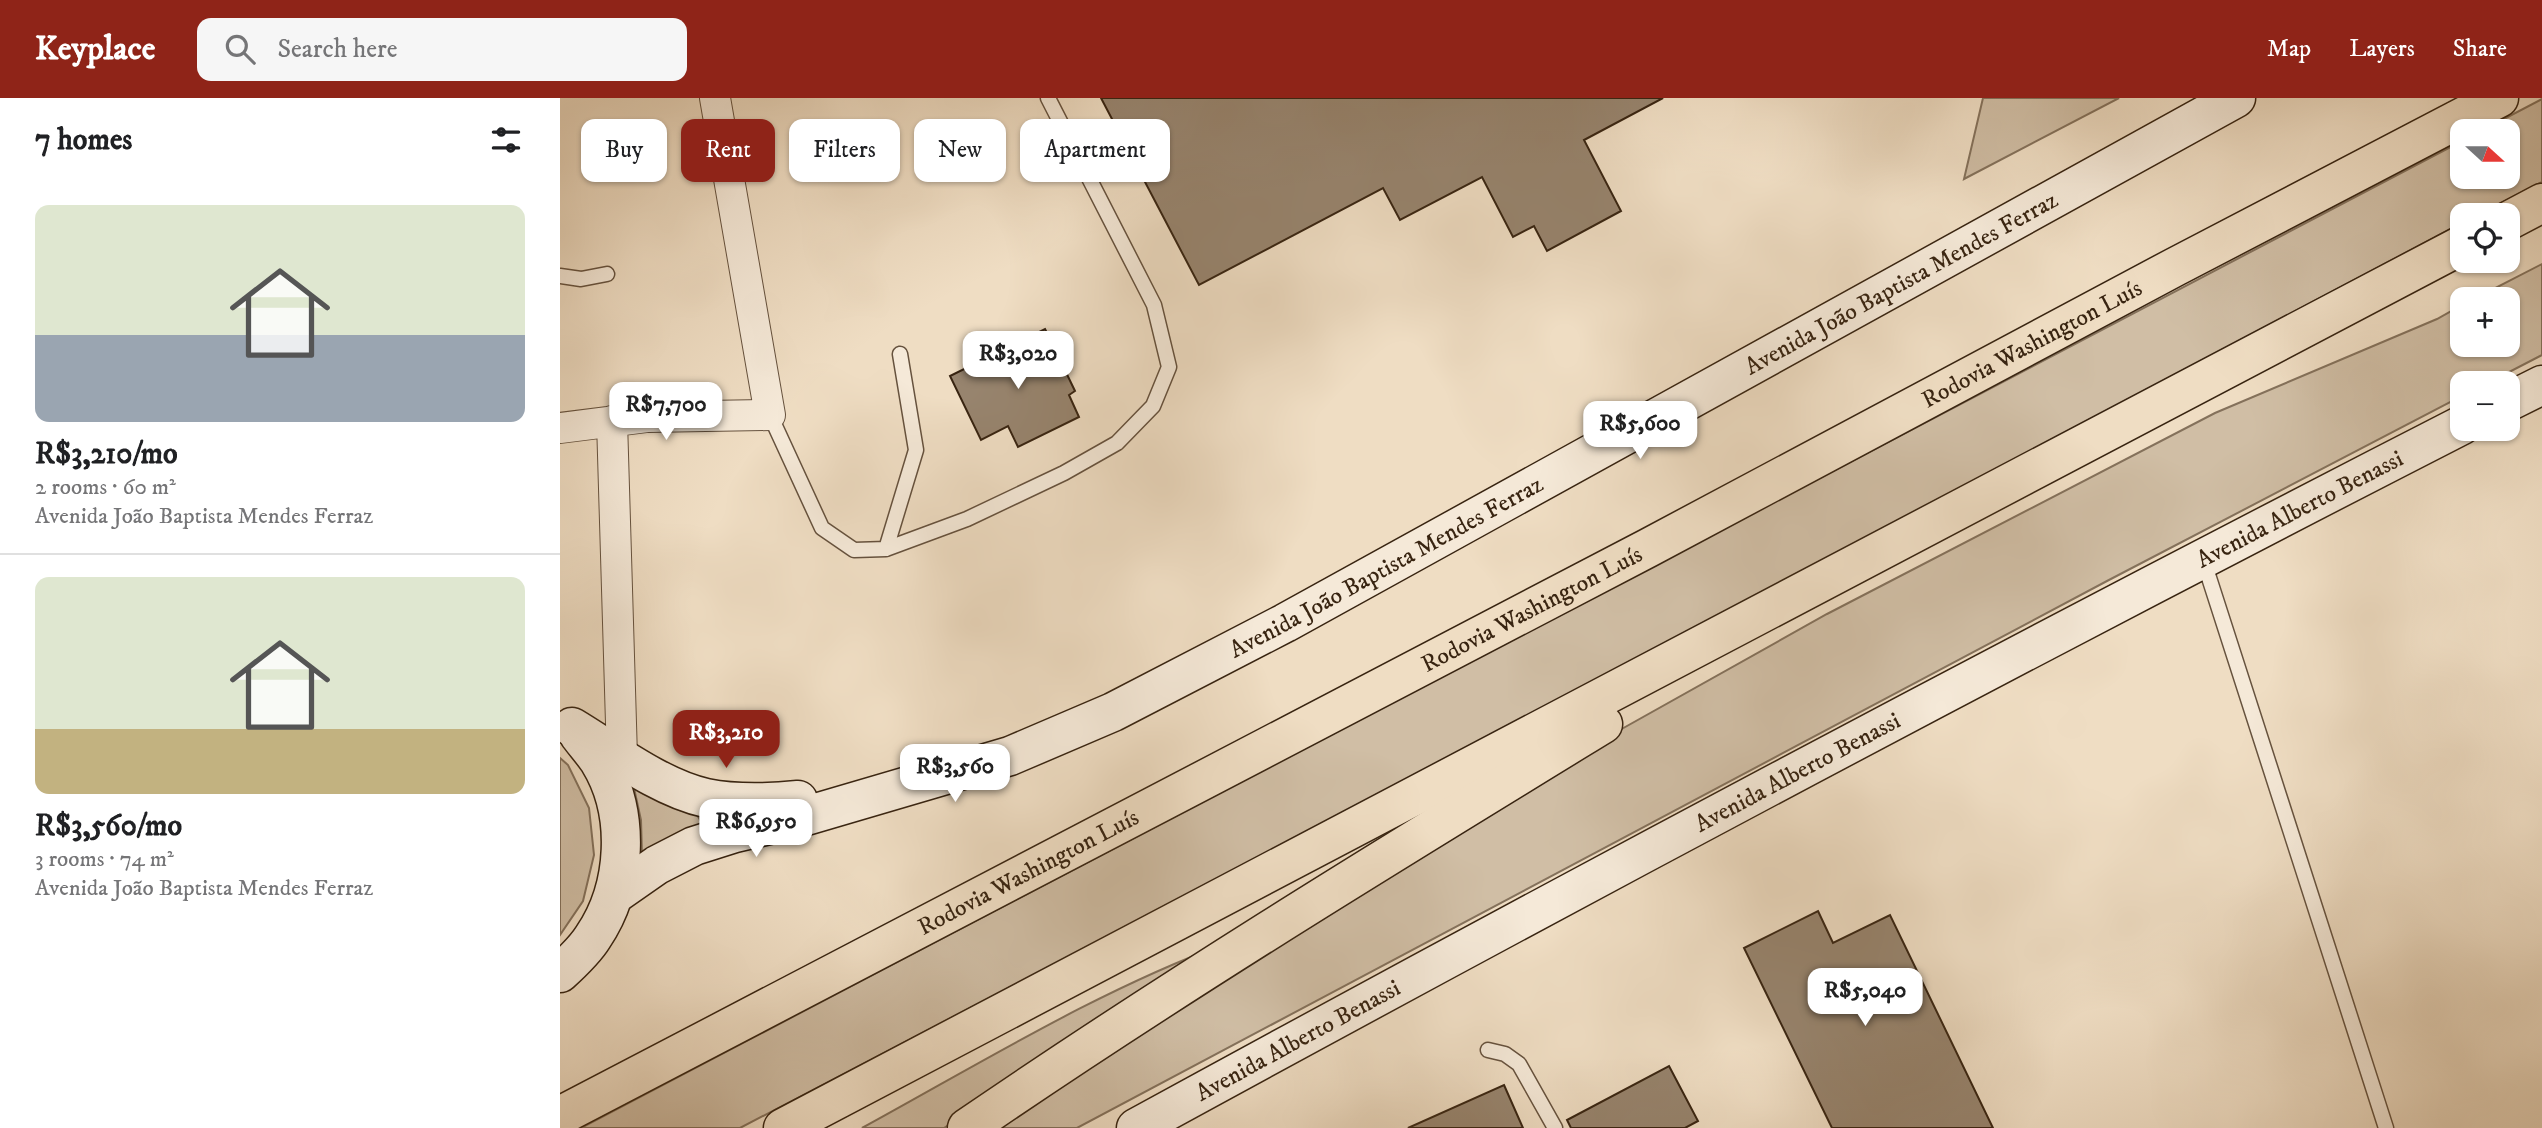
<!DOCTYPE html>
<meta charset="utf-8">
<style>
body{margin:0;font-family:"IM FELL DW Pica",serif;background:#f6f6f6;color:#202124;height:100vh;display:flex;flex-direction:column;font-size:26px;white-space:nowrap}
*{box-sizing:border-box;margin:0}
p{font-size:23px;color:#757577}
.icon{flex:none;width:38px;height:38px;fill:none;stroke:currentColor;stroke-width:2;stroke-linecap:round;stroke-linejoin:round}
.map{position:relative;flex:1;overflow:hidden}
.drawer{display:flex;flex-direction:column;background:#fff;width:560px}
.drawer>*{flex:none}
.top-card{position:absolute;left:21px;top:21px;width:665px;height:63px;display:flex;gap:14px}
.needle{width:46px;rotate:111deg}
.buttons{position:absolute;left:1890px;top:21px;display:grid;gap:14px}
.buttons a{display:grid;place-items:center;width:70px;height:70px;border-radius:14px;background:#fff;box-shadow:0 2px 5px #0004;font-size:35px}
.price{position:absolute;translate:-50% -60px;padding:0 16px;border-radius:14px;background:#fff;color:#222;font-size:23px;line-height:46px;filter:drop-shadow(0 2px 4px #0008)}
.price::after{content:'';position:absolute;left:50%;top:42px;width:21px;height:16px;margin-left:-10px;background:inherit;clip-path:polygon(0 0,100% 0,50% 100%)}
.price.selected{background:#8f2418;color:#fff}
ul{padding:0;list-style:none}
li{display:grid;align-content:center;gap:14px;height:371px;padding:0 35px}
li+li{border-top:2px solid #e0e0e0}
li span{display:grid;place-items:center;height:217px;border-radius:14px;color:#555}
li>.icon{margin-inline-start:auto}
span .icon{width:126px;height:126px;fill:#fffc;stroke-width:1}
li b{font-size:30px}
h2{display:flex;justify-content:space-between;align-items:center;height:84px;padding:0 35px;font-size:30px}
.chip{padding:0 24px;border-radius:14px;background:#fff;box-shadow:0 2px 5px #0004;font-size:24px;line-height:63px}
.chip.selected{background:#8f2418;color:#fff}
header{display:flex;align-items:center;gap:42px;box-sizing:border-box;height:98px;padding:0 35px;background:#8f2418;color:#fff}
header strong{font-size:33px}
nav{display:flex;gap:38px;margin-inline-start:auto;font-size:24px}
.search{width:490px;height:63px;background:#f6f6f6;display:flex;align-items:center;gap:18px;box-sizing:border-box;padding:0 24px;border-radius:14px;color:#757577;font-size:26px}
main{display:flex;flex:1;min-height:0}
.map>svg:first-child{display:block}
</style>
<header>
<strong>Keyplace</strong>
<div class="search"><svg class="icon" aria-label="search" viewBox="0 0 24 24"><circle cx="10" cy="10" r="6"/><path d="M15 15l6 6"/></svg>Search here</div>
<nav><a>Map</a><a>Layers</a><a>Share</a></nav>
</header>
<main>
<section class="drawer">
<h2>7 homes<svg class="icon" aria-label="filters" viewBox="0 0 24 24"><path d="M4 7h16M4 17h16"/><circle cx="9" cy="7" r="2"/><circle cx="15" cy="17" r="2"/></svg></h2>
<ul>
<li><span style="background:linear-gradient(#dfe7d0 60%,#9aa5b1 0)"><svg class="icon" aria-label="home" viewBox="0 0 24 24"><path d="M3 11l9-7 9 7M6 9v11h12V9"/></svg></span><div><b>R$3,210/mo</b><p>2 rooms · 60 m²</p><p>Avenida João Baptista Mendes Ferraz</p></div></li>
<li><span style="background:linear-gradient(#dfe7d0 70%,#c2b280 0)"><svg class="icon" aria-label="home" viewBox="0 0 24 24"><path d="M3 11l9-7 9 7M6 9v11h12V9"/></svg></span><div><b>R$3,560/mo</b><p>3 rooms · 74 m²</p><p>Avenida João Baptista Mendes Ferraz</p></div></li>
</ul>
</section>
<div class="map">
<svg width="1982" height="1030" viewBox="0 0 1982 1030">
<rect width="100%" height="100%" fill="#efddc3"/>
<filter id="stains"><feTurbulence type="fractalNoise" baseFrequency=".00286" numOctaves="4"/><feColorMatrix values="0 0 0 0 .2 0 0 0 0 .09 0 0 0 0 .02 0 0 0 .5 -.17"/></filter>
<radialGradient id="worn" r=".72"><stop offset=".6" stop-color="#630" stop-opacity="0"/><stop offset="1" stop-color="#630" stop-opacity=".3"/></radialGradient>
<path fill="#d0bea5" stroke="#84715b" stroke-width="2" d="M1423,0h136l-155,81z
M1982,1v83l-64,33h-16v8l-1181,623 -541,282h-159l1881,-987v36h46v-46h-27z
M1982,166v91l-54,28h-26v13l-355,185 -1030,547h-95l620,-388 225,-126 388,-201 222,-94 25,-14v40h46v-46h-34z
M0,660l8,7 21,43 5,47 -11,46 -23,34z
M74,690l60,22 11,18 -63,27 -1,-35z
M667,845l-118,74 -165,111h-82c119,-65 237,-138 365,-185z"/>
<path fill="#97846e" stroke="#382411" stroke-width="2" d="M541,0h562l-79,42 37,71 -74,40 -13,-25 -21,11 -31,-60 -82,43 -17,-32 -184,97z
M485,231l30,62 -6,4 10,22 -61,30 -10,-21 -27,14 -31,-64z
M1258,813l15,32 57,-28 103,213h-161l-88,-180z
M1109,968l29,55 -13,7h-114l-4,-8z
M944,987l19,43h-115z"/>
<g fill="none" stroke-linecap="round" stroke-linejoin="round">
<g stroke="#66523e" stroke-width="17">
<path id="lane" d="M0,178l21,3 26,-5
M210,317l52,113 32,22 32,-1 81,-30 97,-46 53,-30 36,-37 16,-39 -15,-62 -106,-207
M326,451l30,-99 -16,-96
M1643,461l183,569
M928,952l17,4 14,10 36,64"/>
</g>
<g stroke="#66523e" stroke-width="32">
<path id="street" d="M52,323l10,336 -2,17
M0,330l87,-11 123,-2 -55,-317"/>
</g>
<g stroke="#382411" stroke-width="41">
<g id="secondary">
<path d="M1948,304l34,-17"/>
<path d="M12,629c40,24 88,61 134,71 30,6 61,5 92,2"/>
<path id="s1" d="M54,797l43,-30 37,-19 41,-13 64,-15 211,-62 103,-44 172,-89 951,-525"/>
<path d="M0,875c11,-10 25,-23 33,-36 34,-50 38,-124 6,-176 -6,-9 -14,-18 -20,-26"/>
<path id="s2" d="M576,1030c439,-240 881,-475 1326,-703"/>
</g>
</g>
<g stroke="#382411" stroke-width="41">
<g id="highway">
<path d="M1948,123l34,-18"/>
<path id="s3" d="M0,1018l1088,-568 527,-281 324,-169"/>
<path d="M223,1030l1679,-883"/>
<path d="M407,1030c207,-142 422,-273 636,-404"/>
</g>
</g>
<use href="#lane" stroke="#f5e9d8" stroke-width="14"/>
<use href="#street" stroke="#f5e9d8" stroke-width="30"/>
<use href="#secondary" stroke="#f5e9d8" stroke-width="38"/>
<use href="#highway" stroke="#efddc3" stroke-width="38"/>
</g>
<g text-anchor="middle" stroke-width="7" stroke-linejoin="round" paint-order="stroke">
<g font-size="24" fill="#382411" stroke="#f5e9d8">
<text dy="8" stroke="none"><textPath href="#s1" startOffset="1432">Avenida João Baptista Mendes Ferraz</textPath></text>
<text dy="8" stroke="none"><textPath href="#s3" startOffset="1662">Rodovia Washington Luís</textPath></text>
<text dy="8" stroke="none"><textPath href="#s2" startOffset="1318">Avenida Alberto Benassi</textPath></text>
<text dy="8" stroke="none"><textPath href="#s1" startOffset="844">Avenida João Baptista Mendes Ferraz</textPath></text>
<text dy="8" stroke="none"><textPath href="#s3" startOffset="1096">Rodovia Washington Luís</textPath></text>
<text dy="8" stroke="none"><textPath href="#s2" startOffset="751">Avenida Alberto Benassi</textPath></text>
<text dy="8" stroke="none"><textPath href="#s3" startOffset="528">Rodovia Washington Luís</textPath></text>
<text dy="8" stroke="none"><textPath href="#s2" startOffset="184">Avenida Alberto Benassi</textPath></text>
</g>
</g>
<rect width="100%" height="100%" filter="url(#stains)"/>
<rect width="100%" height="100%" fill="url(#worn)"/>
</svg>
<div class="buttons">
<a><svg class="needle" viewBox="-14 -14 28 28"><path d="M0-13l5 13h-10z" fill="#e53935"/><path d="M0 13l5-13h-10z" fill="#757577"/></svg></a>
<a><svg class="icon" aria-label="locate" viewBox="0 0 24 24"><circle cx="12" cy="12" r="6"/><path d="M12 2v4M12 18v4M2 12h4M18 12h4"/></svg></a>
<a>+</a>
<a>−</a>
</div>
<b class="price" style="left:458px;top:293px">R$3,020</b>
<b class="price" style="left:106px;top:344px">R$7,700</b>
<b class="price" style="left:1080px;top:363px">R$5,600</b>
<b class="price selected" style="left:166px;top:672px">R$3,210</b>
<b class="price" style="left:395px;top:706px">R$3,560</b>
<b class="price" style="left:196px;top:761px">R$6,950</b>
<b class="price" style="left:1305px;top:930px">R$5,040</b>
<div class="top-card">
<a class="chip">Buy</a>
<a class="chip selected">Rent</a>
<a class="chip">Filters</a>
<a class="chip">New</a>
<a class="chip">Apartment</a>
</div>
</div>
</main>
